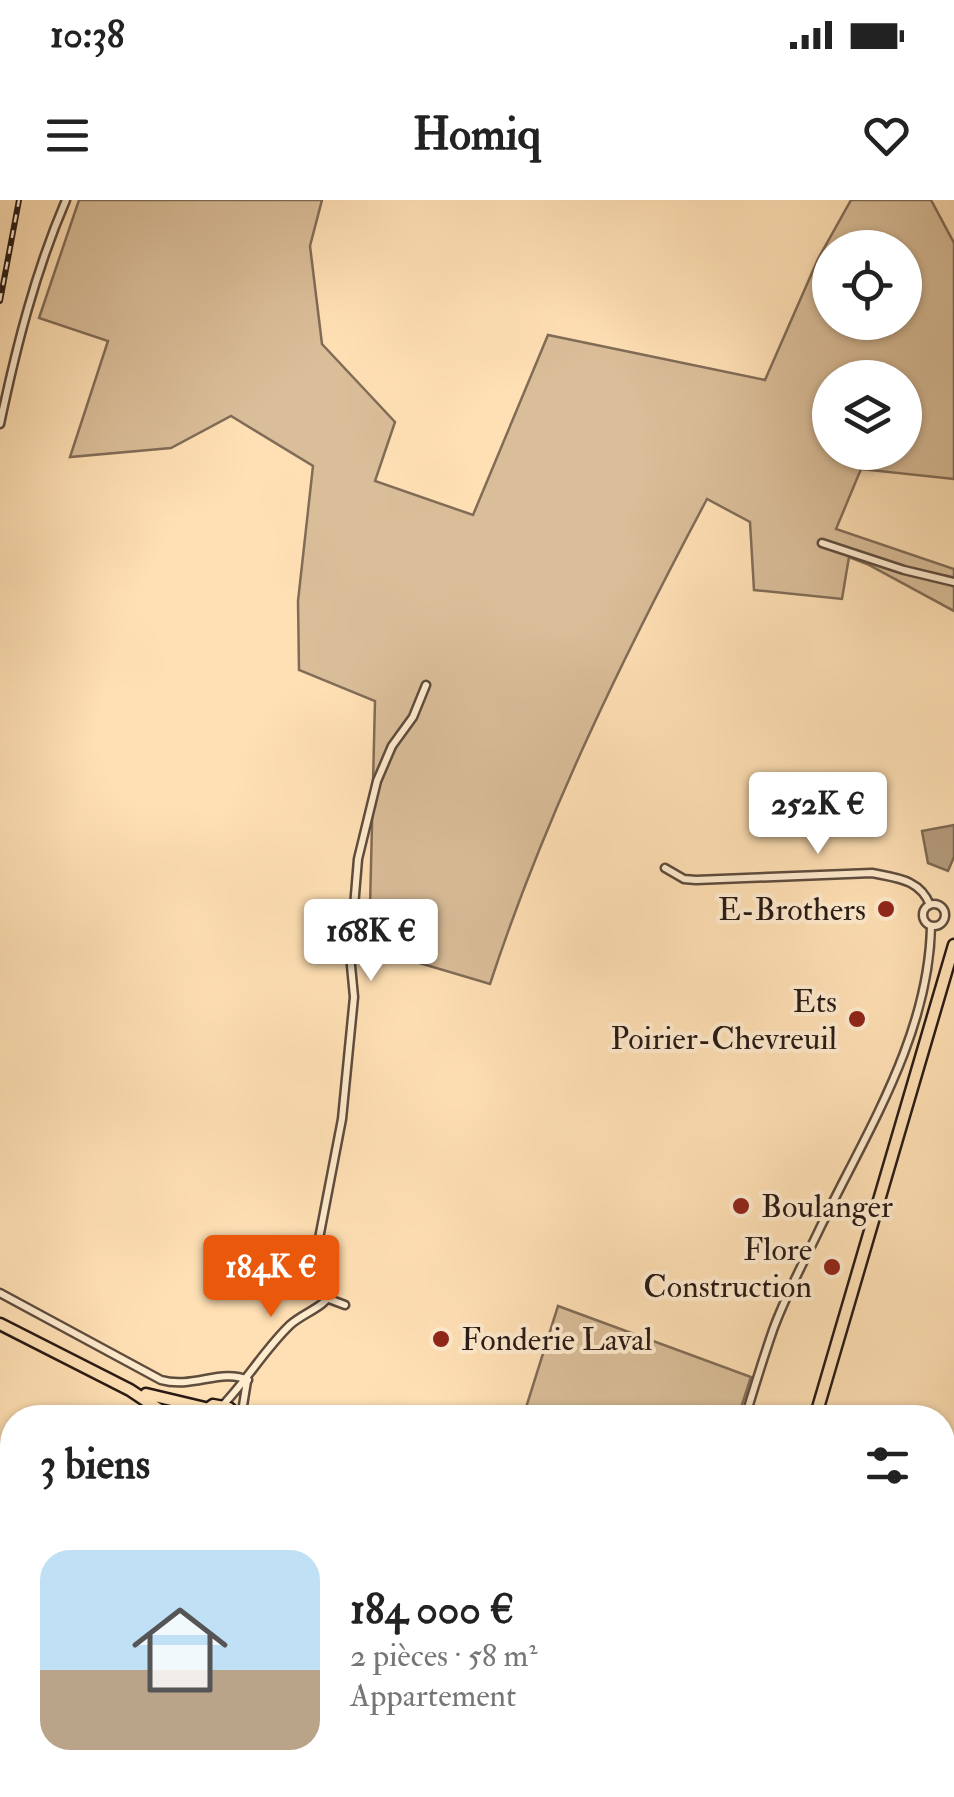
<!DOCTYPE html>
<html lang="fr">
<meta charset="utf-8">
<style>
body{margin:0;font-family:"IM FELL Double Pica",serif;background:#f6f6f6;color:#222;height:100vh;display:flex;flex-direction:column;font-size:38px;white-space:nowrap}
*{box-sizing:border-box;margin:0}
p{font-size:32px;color:#767676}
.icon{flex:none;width:55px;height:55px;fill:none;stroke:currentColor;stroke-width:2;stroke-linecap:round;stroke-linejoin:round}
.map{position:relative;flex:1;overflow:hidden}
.panel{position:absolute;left:0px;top:1205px;width:955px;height:392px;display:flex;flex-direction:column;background:#fff;border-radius:40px 40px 0 0;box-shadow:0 2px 8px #0004}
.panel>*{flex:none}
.tools{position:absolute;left:812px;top:30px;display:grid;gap:20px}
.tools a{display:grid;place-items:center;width:110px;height:110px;border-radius:50%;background:#fff;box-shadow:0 2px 8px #0004;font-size:50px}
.price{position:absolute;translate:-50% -85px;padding:0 22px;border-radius:10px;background:#fff;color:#222;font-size:32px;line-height:65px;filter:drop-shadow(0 2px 5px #0008)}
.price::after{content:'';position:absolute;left:50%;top:60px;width:30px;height:22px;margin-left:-15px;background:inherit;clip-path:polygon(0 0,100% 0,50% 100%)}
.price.selected{background:#ea580c;color:#fff}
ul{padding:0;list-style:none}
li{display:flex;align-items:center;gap:30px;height:250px;padding:0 40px}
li+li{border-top:2px solid #e0e0e0}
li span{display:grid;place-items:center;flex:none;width:280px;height:200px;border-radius:30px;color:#555}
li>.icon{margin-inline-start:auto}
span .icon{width:120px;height:120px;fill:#fffc;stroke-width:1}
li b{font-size:42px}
h2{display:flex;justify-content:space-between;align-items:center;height:120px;padding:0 40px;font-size:42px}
.status{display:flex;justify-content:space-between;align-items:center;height:70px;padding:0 50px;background:#fff;direction:ltr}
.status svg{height:28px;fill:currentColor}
header{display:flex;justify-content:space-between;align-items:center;height:130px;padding:0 40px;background:#fff;font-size:45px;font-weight:700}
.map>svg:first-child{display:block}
</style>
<div class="status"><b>10:38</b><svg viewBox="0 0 49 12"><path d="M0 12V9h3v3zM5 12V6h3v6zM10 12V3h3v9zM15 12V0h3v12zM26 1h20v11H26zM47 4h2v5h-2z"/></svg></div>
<header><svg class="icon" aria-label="menu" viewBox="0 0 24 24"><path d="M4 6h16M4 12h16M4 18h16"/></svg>Homiq<svg class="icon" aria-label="heart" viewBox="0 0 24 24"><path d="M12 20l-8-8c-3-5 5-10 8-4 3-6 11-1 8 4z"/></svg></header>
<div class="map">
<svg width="954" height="1597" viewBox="0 0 954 1597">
<rect width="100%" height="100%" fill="#ffe0b4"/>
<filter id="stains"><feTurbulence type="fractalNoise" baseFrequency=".002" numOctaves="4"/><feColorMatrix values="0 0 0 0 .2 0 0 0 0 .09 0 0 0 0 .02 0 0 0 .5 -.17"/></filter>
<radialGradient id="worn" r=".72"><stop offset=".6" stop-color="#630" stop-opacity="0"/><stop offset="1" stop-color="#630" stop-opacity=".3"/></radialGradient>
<path fill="#dabe99" stroke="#816c57" stroke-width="2.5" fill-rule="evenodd" d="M79,0h243l-12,46 12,98 73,78 -20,59 98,34 75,-180 217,45 53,-121 33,-59h80l23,43v236l-93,-10 -25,60 118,40v42l-87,-47 -18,-7 -7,42 -88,-9 -4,-68 -43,-23c-83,156 -162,317 -217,485l-121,-36 6,-247 -76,-31 -1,-69 15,-135 -82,-50 -60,32 -101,9 38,-116 -69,-23zM830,48h75v74h-75zM830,178h75v74h-75z
M558,1106l193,71 -13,40h-215z
M954,1253v344h-75v-12h63v-266z"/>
<path fill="#b69d7e" stroke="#7d6954" stroke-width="2.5" d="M954,625v32l-6,14 -20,-8 -6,-32z"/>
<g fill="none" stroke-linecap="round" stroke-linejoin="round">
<g stroke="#5e4c3d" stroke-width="11">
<path id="minor" d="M0,224c16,-76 35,-152 66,-224
M822,343l82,27 50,12
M665,668l19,11 12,1 176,-7c24,5 48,6 58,32
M923 715a11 11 0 1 1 22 0a11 11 0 1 1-22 0Z
M0,1093l161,87c32,9 60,-12 87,0
M329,1099l16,6
M223,1205c24,-25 42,-56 67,-80 13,-12 36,-18 43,-35l-17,-36 26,-135 12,-122 -4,-42 8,-96 19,-78 15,-35 21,-29 13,-32
M241,1218l6,-37
M745,1218c9,-30 18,-59 28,-88 13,-36 32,-70 48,-104 46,-95 108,-191 110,-300
M0,1280l12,-33
M0,1329l12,3
M9,1451l3,-24
M0,1551l12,-22
M386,1585l7,12
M473,1585l13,12
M28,1597l8,-12
M62,1597l3,-12"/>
</g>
<g stroke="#281a15" stroke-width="15">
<path id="primary" d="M0,1124l130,66 42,28
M146,1194l59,14
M195,1218l18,-13 16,3 11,10
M815,1218l139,-473
M612,1585l9,12
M622,1585l12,12
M636,1585l14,12
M698,1597l4,-12
M713,1597l2,-12"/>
</g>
<use href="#minor" stroke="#ffebce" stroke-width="6"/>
<use href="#primary" stroke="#ffe0b4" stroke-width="10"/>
<g stroke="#281a15" stroke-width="6">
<path id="rail" d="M0,101l19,-101"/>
</g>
<use href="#rail" stroke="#ffebce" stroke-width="2.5" stroke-dasharray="8" stroke-linecap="butt"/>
</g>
<g fill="#8f2418" stroke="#ffebce" stroke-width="4">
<circle cx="886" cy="709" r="10"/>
<circle cx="857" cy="819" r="10"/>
<circle cx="741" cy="1006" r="10"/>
<circle cx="832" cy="1067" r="10"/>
<circle cx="441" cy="1139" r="10"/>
</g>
<g text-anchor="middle" stroke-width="8" stroke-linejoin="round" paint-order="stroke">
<g font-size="32" fill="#281a15" stroke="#ffebce" text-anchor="end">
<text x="866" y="720">E-Brothers</text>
<text x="837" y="812">Ets<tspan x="837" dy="37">Poirier-Chevreuil</tspan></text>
<text x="761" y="1017" text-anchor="start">Boulanger</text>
<text x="812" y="1060">Flore<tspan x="812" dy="37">Construction</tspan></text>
<text x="461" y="1150" text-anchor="start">Fonderie Laval</text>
</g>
</g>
<rect width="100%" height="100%" filter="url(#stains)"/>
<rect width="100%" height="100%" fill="url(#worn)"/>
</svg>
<div class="tools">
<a><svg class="icon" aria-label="locate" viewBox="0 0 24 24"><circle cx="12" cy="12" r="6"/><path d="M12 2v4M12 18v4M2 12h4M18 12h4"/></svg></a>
<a><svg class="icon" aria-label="layers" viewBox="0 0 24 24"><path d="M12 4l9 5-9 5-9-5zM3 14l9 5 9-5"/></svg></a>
</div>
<b class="price" style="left:818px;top:657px">252K €</b>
<b class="price" style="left:371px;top:784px">168K €</b>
<b class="price selected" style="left:271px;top:1120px">184K €</b>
<section class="panel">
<h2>3 biens<svg class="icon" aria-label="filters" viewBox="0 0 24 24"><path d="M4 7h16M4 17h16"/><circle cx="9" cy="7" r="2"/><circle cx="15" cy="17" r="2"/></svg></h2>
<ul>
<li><span style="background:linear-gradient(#bfe0f5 60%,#b9a48a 0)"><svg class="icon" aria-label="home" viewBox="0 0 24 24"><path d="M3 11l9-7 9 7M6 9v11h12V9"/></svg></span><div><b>184 000 €</b><p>2 pièces · 58 m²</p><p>Appartement</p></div></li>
</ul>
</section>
</div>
